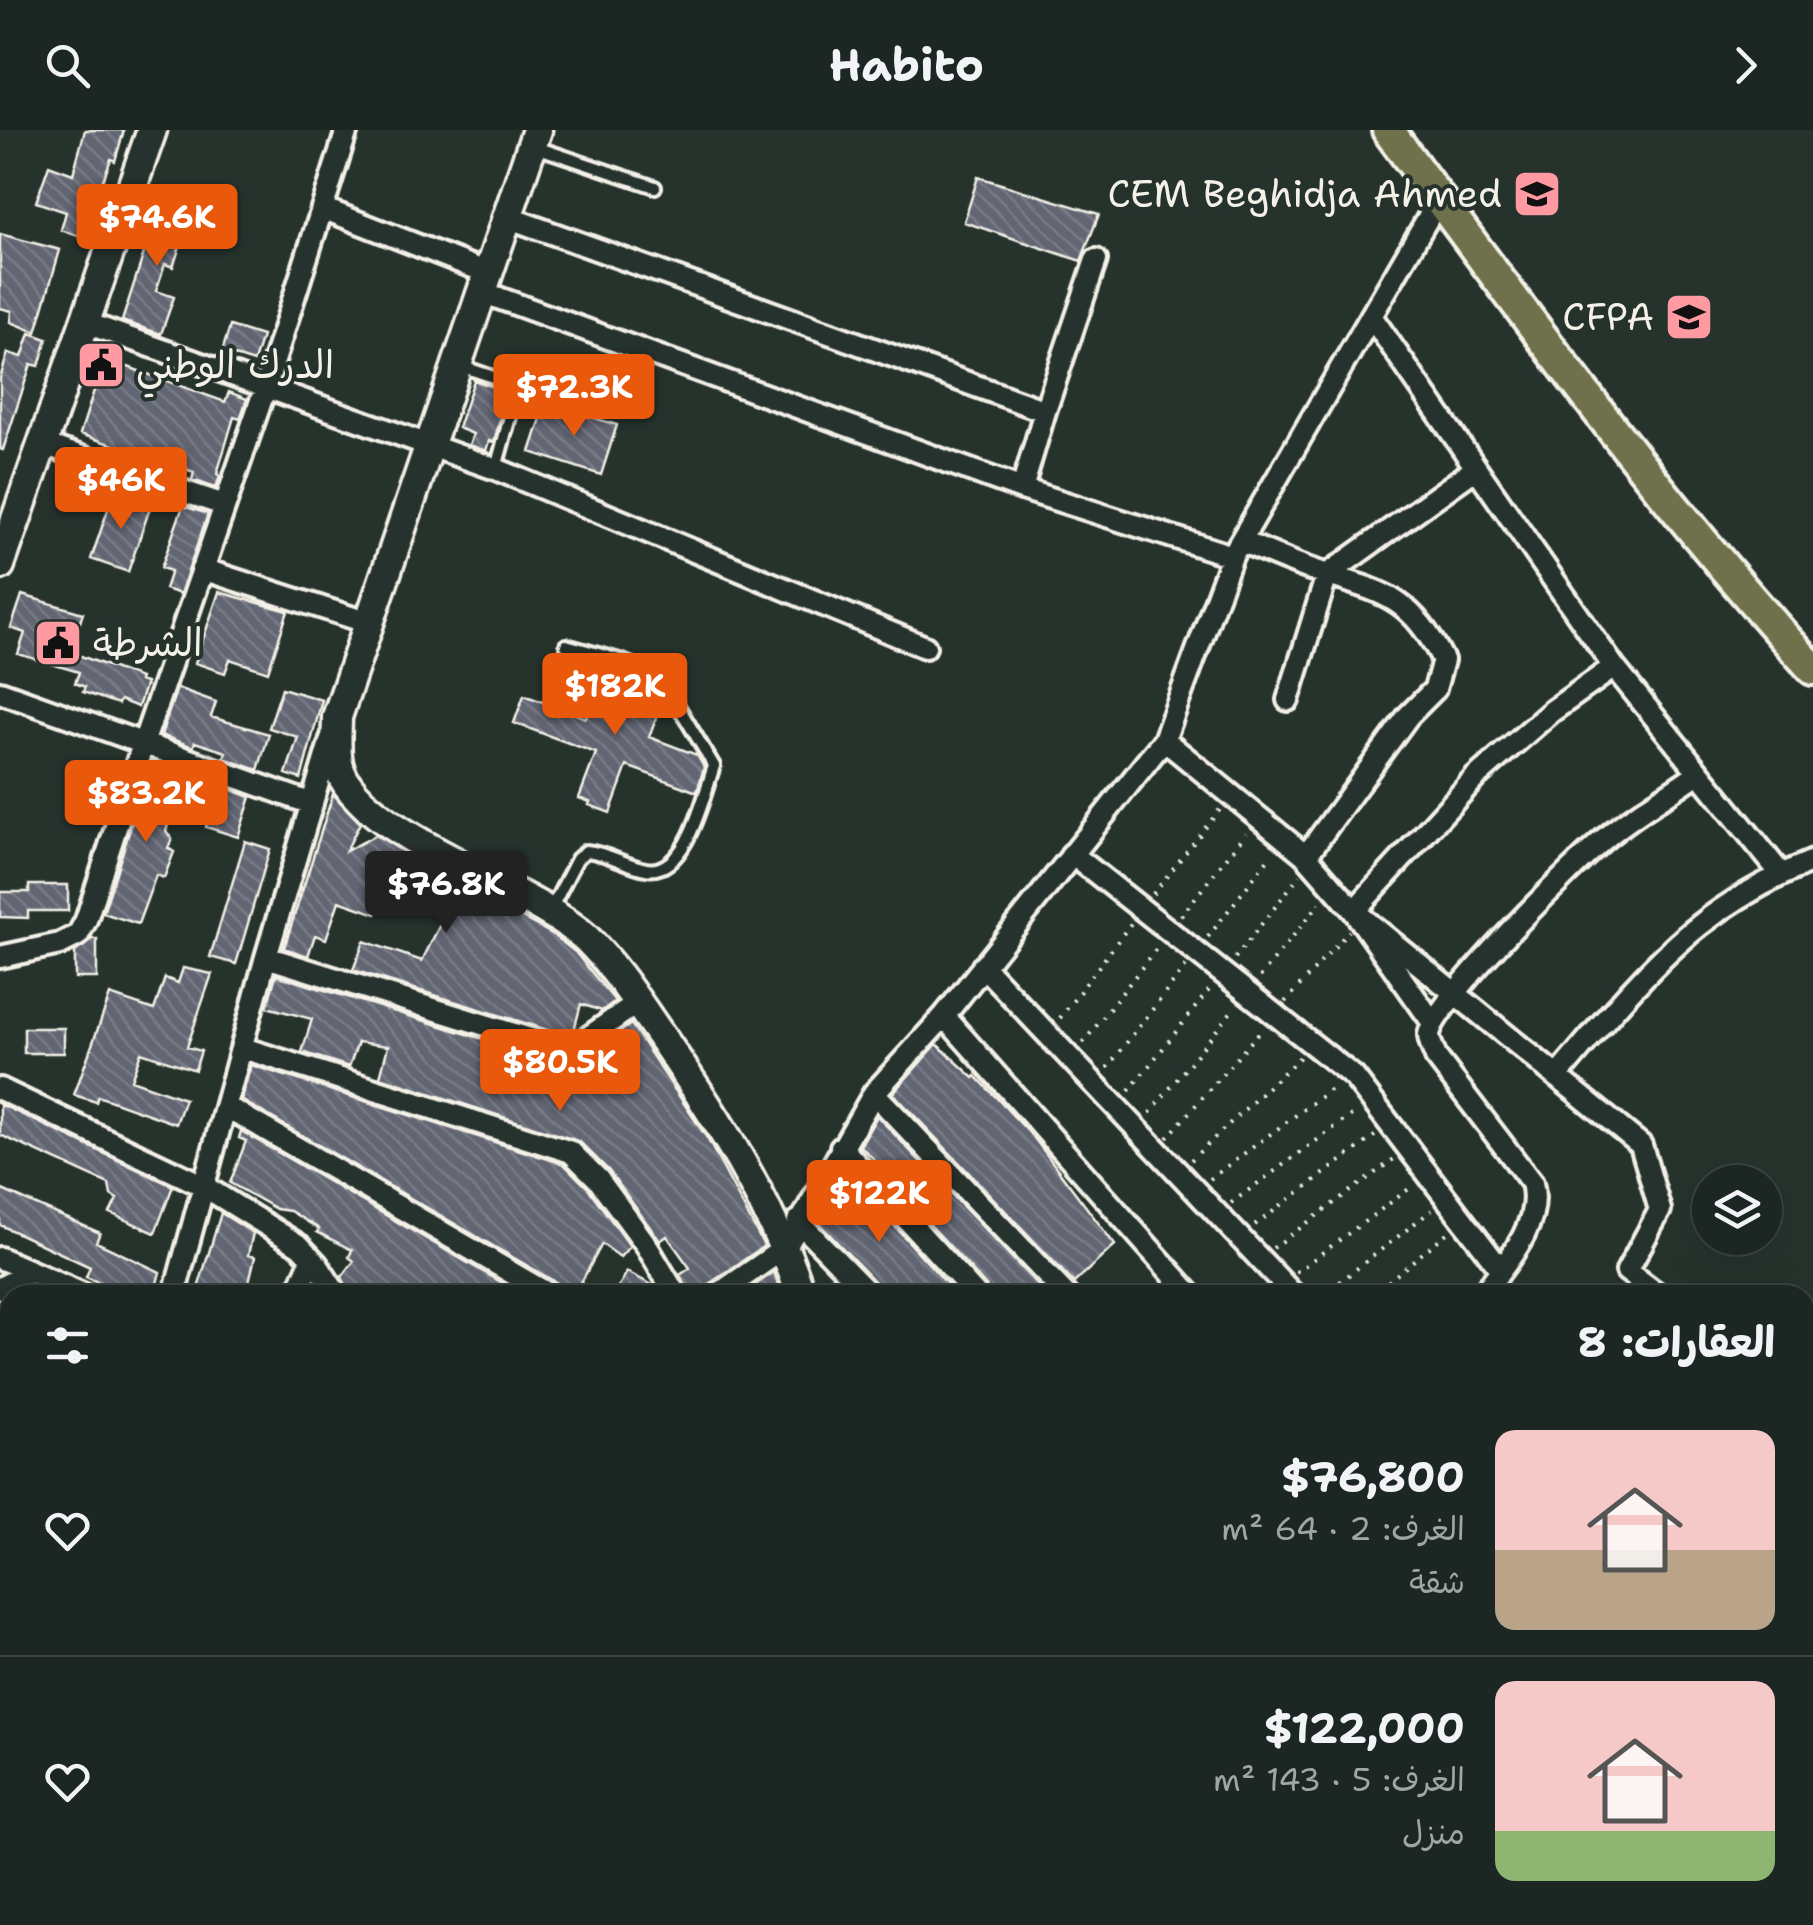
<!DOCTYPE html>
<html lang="ar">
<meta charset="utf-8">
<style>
body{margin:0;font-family:"Shantell Sans","Playpen Sans Arabic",sans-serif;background:#29322f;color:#f1f3f6;direction:rtl;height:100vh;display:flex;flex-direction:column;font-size:38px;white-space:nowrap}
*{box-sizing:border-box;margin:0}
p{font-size:32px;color:#a0a5a5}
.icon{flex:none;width:55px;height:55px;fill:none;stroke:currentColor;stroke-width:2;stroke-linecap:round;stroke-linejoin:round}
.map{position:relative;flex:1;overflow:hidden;direction:ltr}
.details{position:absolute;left:0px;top:1155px;width:1815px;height:640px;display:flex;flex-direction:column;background:#1c2622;border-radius:30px 30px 0 0;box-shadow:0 10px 40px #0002,0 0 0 2px #3a4340;direction:rtl}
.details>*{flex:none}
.tools{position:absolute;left:1692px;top:1035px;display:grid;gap:20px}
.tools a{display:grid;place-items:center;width:90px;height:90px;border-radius:50%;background:#1c2622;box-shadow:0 10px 40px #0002,0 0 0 2px #3a4340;font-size:50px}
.price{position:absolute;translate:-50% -85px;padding:0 22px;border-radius:10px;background:#ea580c;color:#fff;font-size:32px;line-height:65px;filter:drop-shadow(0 2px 5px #0008)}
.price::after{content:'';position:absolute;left:50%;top:60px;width:30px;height:22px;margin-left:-15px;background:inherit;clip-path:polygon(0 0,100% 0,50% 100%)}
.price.on{background:#222;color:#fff}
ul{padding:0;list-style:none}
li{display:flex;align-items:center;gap:30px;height:250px;padding:0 40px}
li+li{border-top:2px solid #3a4340}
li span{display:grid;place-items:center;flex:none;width:280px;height:200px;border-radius:20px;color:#555}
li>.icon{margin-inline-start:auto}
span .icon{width:120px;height:120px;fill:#fffc;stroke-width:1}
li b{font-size:42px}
h2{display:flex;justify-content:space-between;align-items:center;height:120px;padding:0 40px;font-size:42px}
header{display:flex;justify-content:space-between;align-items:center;height:130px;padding:0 40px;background:#1c2622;font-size:45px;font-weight:700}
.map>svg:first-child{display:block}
</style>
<header><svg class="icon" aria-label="forward" viewBox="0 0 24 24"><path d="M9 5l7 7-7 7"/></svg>Habito<svg class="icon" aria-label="search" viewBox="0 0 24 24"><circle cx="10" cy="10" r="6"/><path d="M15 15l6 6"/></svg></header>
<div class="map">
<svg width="1813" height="1795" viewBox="0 0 1813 1795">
<defs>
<pattern id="building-back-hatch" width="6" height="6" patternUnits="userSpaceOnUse" patternTransform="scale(2.5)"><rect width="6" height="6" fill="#626673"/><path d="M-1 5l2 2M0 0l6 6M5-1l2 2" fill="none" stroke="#797c87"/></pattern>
</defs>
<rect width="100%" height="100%" fill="#26332d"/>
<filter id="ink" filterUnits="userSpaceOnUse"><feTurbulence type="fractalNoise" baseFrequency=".01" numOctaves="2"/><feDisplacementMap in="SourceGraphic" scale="20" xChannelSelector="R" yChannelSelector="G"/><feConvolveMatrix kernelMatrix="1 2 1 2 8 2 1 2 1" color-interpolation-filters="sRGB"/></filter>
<g filter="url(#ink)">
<path fill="url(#building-back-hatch)" stroke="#f4f1e8" stroke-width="2.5" d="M85,0h39l-9,31 -4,-2 -16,42 -11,37 -23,-8 5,-18 -30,-10 13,-37 24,9z
M978,47l121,37 -18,47 -117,-39z
M161,70l31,11 -19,56 -8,-3 -9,27 18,6 -13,37 -39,-13z
M0,104l60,16 -24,82 -25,-10 1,-11 -12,-3z
M230,196l32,10 -8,26 -32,-10z
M30,203l17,6 -8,27 -8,-2 -28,86 -3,-1v-71l8,-25 14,4z
M102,222l14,5 -2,5 111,40 4,-10 18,7 -7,20 -6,-2 -17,57 3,2 -4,12 -24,-8 2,-8 -114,-38 22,-68 -4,-1z
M474,250l23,8 9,9 -12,45 -5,-1 -3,10 -17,-6 4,-11 -15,-6z
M546,273l71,22 -16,50 -71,-23z
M114,362l37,13 -23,67 -37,-13z
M183,376l25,8 -28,80 -15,-5 6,-18 -10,-3z
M219,462l69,19 -20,61 -38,-13 -5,14 -30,-10z
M22,465l61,18 -13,39 70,26 -1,3 7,2 -8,24 -18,-7 -2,4 -35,-12 2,-5 -10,-4 4,-11 -61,-18 7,-21 -14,-5z
M618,539l36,14 4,7 -6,16 8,3 -11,28 48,18 7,12 -7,25 -70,-26 -17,47 -21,-8 1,-3 -11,-4 17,-45 -82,-30 10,-28 62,23 11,-29 12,4z
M177,558l39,14 -5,15 58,17 -11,36 -34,-12 2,-6 -31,-10 -2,5 -32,-12z
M282,558l40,12 -21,79 -15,-5 12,-37 -29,-9z
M152,631l33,12 -19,58 6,8 -4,9 6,4 -10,26 -8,-3 -18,49 -35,-11z
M219,655l32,12 -13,40 -32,-10z
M333,664l27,29 -14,28 30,-16 62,38 114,61 23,18 40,49 -13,10 -21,-7 -7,26 -7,6 -214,-66 11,-29 58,20 28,-57 -16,-14 -35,-18 -23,42 -37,-13 -13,38 -11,-4 -7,21 -24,-8z
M245,711l25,8 -34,115 -26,-7z
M29,755h39v26h-40v7l-28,-1v-25h29z
M92,809h5v39h-22v-26z
M183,838l29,6 -25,73 14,4 -6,19 -54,-18 -10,28 54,19 -9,25 -78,-28 -2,6 -22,-7 36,-100 44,15 11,-32 13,5z
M276,845l272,84 -3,13 30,8 17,-10 -7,-13 46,-33 76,114 57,108 -55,38 -6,11h-12l-11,-20 10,-7 -23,-32 -7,5 -51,-70 -29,-29 -200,-65 8,-31 -30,-4 -9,25 -47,-15 10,-33 -45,-12z
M24,898h40v25h-40z
M937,914l37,34 2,-2 58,62 81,107 -41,38 -181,-190z
M251,935l313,99 24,24 42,58 -10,11 -18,-13 -24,44 -6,7h-8l-7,-12 -316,-183z
M0,974l173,82 -18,47 -45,-20 7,-14 -6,-4 -2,-11 -109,-49z
M877,986l170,179h-58l-3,-9 -114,-125 2,-2 -14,-13z
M241,1001l282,164h-172l-9,-18 12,-16 -5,-4 3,-7 -35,-18 2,-3 -29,-18 -14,-2 -46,-26 16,-42 -7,-3z
M850,1047l107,118h-70l-69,-73 17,-32z
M0,1059l100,44 -4,9 64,30 -6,23h-25l-43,-18 4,-10 -90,-42z
M221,1083l32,20 -5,22 7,2 -6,25 31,10v3h-84z
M627,1142l27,14 6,9h-46z
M774,1142l8,23h-41z"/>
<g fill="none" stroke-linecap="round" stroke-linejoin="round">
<g stroke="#f4f1e8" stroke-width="18">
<path id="service" d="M533,16l122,41
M458,235l44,15 14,15 -20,73
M550,781l27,-52 9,-8c22,2 39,14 60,18 41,7 58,-75 68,-103l-54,-90 -37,-15 -57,-16"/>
</g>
<g stroke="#f4f1e8" stroke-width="28">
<path id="minor" d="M322,78l166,65
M507,87l538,194
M482,162l540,197 23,-78 51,-151
M1371,186l243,351 167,207
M86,193l410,146 429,178
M43,314l181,61
M1022,359l210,67
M1241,411c28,12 57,25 87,34 61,19 84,25 115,85l-8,29 -27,27 -102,140
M202,439l167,54
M0,562l312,112
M1288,570l39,-125 148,-106
M1164,610l142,116 48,55 287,234 19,65 -33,61 32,24
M1072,724l282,223 147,193
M0,827l60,-13 18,-9 8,-15 57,-176 123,-358 81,-256
M266,827l303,94 69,-49
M983,836l311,329
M944,886l247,279
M1433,893l-79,-112 122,-134 76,-66 62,-44
M243,918l328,104 27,27 47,64 31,52
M1557,946c43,-50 91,-110 143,-151 33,-26 74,-48 113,-64
M0,959l202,96 98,61 17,18 20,31
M874,963l192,202
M227,977l323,188
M841,1017l135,148
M798,1091l72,74
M0,1128l85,37
M0,1158l30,-16
M174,1165l92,-338 65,-218
M296,1165l16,-36
M717,1165l69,-48 88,-154 70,-77 220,-276 68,-184 207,-357
M1482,1165c23,-31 61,-71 50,-112l-96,-126c-2,-6 -7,-15 -7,-22 3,-31 150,-176 180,-200 28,-23 60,-41 89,-62
M1805,1286l8,-6
M0,1322l10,-6
M0,1651l10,2
M78,1785l56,10
M0,1795l10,-39
M510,1795l24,-10"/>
</g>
<g stroke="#f4f1e8" stroke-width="32">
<path id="tertiary" d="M1805,1735l8,11"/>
</g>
<g stroke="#f4f1e8" stroke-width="35">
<path id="secondary" d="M537,0l-200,587c0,15 -2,31 1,46 12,69 196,125 249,176 28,28 51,64 74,97 55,81 110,165 140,259
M0,435l152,-435
M1072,1785l19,10"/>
</g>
<g stroke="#f4f1e8" stroke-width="38">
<path id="primary" d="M1388,0c136,184 271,370 425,539"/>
</g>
<path stroke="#f4f1e8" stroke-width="4" stroke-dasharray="2.5 8" stroke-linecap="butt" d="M1153,764l68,-86
M1181,786l65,-83
M1208,807l64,-83
M1235,828l65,-83
M1260,847l60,-74
M1285,872l64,-71
M1060,888l72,-96
M1083,913l77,-99
M1107,938l80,-103
M1129,961l81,-102
M1150,983l85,-106
M1167,1008l96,-110
M1191,1030l109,-103
M1210,1049l125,-93
M1231,1073l126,-92
M1255,1095l121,-90
M1273,1118l121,-89
M1296,1142l117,-86
M1323,1165l109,-85
M1372,1165l76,-63"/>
<use href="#service" stroke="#26332d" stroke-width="10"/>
<use href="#minor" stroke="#26332d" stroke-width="20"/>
<use href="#tertiary" stroke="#26332d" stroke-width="25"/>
<use href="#secondary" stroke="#26332d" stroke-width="28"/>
<use href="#primary" stroke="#6e714b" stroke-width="30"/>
</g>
</g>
<defs>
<g id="school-square" transform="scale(2.5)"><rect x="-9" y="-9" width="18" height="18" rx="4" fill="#ff9aa2" stroke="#26332d"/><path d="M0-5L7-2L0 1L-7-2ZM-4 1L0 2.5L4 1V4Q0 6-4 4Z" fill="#111"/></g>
<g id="university-square" transform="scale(2.5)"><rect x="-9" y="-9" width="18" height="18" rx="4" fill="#ff9aa2" stroke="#26332d"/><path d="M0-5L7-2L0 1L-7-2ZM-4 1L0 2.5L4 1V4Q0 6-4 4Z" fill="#111"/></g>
<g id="civic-square" transform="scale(2.5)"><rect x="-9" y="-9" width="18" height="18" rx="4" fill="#ff9aa2" stroke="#26332d"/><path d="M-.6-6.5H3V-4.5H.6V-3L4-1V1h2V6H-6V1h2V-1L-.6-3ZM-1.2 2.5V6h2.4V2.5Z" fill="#111"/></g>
</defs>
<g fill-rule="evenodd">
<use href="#school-square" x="1537" y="64"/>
<use href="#university-square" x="1689" y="187"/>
<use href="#civic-square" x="101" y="235"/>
<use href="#civic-square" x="58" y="513"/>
</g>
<g text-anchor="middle" stroke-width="8" stroke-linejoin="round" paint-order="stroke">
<g font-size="38" fill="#f4f1e8" stroke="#26332d" text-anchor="end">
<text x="1502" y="77">CEM Beghidja Ahmed</text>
<text x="1654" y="200">CFPA</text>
<text x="136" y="248" text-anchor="start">الدرك الوطني</text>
<text x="93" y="526" text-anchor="start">الشرطة</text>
</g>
</g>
</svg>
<div class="tools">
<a><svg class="icon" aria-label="layers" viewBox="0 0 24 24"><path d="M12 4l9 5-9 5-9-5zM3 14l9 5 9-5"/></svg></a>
</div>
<b class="price" style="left:157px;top:139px">$74.6K</b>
<b class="price" style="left:574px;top:309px">$72.3K</b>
<b class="price" style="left:121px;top:402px">$46K</b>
<b class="price" style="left:615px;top:608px">$182K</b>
<b class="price" style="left:146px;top:715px">$83.2K</b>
<b class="price on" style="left:446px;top:806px">$76.8K</b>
<b class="price" style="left:560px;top:984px">$80.5K</b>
<b class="price" style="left:879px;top:1115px">$122K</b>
<section class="details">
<h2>العقارات: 8<svg class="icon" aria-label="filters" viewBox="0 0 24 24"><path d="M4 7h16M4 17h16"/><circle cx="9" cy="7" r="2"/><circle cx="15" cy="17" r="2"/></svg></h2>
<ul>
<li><span style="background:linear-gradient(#f6c9c9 60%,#b9a48a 0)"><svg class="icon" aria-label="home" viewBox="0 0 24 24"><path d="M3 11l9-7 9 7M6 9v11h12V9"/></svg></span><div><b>$76,800</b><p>الغرف: 2 · 64 m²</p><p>شقة</p></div><svg class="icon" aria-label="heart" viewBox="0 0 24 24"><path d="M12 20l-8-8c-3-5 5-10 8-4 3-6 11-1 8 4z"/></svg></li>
<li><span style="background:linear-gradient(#f6c9c9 75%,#8fb573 0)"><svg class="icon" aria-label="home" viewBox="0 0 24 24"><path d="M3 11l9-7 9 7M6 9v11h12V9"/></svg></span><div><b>$122,000</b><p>الغرف: 5 · 143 m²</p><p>منزل</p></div><svg class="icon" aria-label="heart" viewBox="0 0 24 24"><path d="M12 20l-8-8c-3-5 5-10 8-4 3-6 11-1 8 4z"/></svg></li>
</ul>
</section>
</div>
